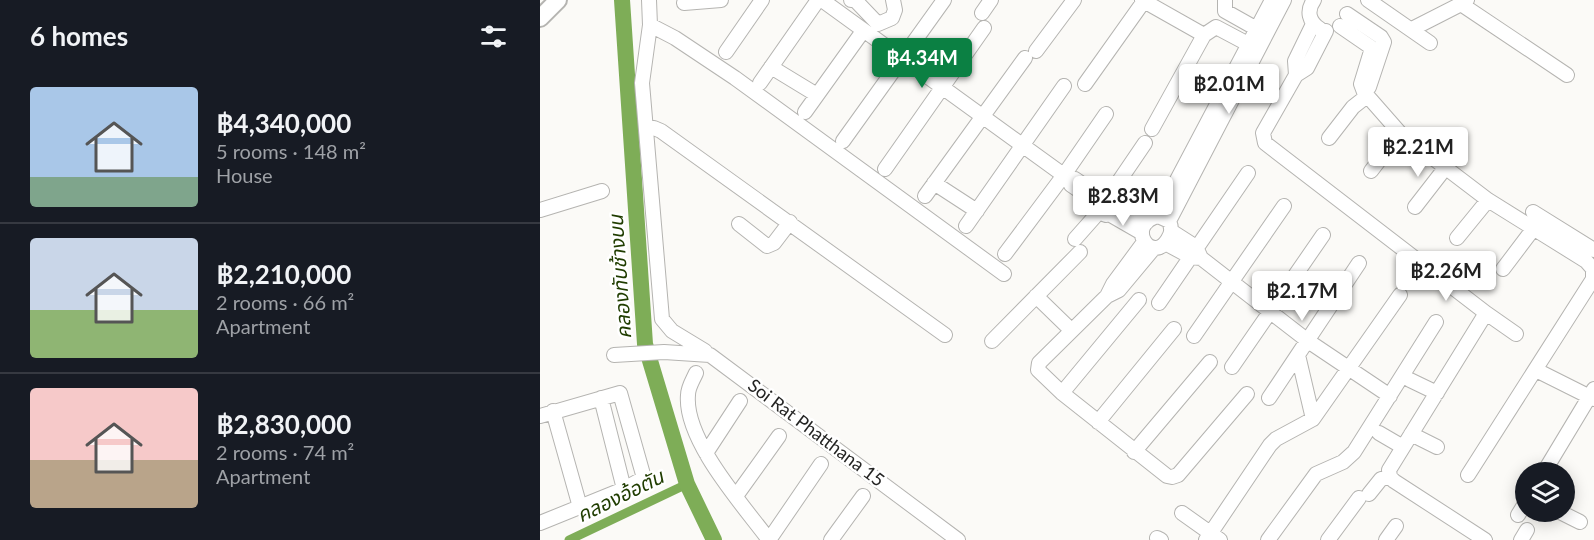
<!DOCTYPE html>
<meta charset="utf-8">
<style>
body{margin:0;font-family:Lato,"Noto Sans Thai",sans-serif;background:#242831;color:#f1f3f6;height:100vh;display:flex;flex-direction:column;font-size:22px;white-space:nowrap}
*{box-sizing:border-box;margin:0}
p{font-size:20px;color:#9ea1a6}
.icon{flex:none;width:33px;height:33px;fill:none;stroke:currentColor;stroke-width:2;stroke-linecap:round;stroke-linejoin:round}
.map{position:relative;flex:1;overflow:hidden}
.sheet{display:flex;flex-direction:column;background:#171b24;width:540px}
.sheet>*{flex:none}
.buttons{position:absolute;left:975px;top:462px;display:grid;gap:12px}
.buttons a{display:grid;place-items:center;width:60px;height:60px;border-radius:50%;background:#171b24;box-shadow:0 3px 15px #0003;font-size:30px}
.price{position:absolute;translate:-50% -51px;padding:0 14px;border-radius:6px;background:#fff;color:#222;font-size:20px;line-height:39px;filter:drop-shadow(0 2px 3px #0008)}
.price::after{content:'';position:absolute;left:50%;top:36px;width:18px;height:14px;margin-left:-9px;background:inherit;clip-path:polygon(0 0,100% 0,50% 100%)}
.price.current{background:#0b8043;color:#fff}
ul{padding:0;list-style:none}
li{display:flex;align-items:center;gap:18px;height:150px;padding:0 30px}
li+li{border-top:2px solid #363941}
li span{display:grid;place-items:center;flex:none;width:168px;height:120px;border-radius:6px;color:#555}
li>.icon{margin-inline-start:auto}
span .icon{width:72px;height:72px;fill:#fffc;stroke-width:1}
li b{font-size:26px}
h2{display:flex;justify-content:space-between;align-items:center;height:72px;padding:0 30px;font-size:26px}
main{display:flex;flex:1;min-height:0}
.map>svg:first-child{display:block}
</style>
<main>
<section class="sheet">
<h2>6 homes<svg class="icon" aria-label="filters" viewBox="0 0 24 24"><path d="M4 7h16M4 17h16"/><circle cx="9" cy="7" r="2"/><circle cx="15" cy="17" r="2"/></svg></h2>
<ul>
<li><span style="background:linear-gradient(#a9c7e8 75%,#7fa58c 0)"><svg class="icon" aria-label="home" viewBox="0 0 24 24"><path d="M3 11l9-7 9 7M6 9v11h12V9"/></svg></span><div><b>฿4,340,000</b><p>5 rooms · 148 m²</p><p>House</p></div></li>
<li><span style="background:linear-gradient(#c9d6e8 60%,#8fb573 0)"><svg class="icon" aria-label="home" viewBox="0 0 24 24"><path d="M3 11l9-7 9 7M6 9v11h12V9"/></svg></span><div><b>฿2,210,000</b><p>2 rooms · 66 m²</p><p>Apartment</p></div></li>
<li><span style="background:linear-gradient(#f6c9c9 60%,#b9a48a 0)"><svg class="icon" aria-label="home" viewBox="0 0 24 24"><path d="M3 11l9-7 9 7M6 9v11h12V9"/></svg></span><div><b>฿2,830,000</b><p>2 rooms · 74 m²</p><p>Apartment</p></div></li>
</ul>
</section>
<div class="map">
<svg width="1054" height="540" viewBox="0 0 1054 540">
<rect width="100%" height="100%" fill="#fbfaf7"/>
<g fill="none" stroke-linecap="round" stroke-linejoin="round">
<path stroke="#7ead57" stroke-width="9" d="M29,540l118,-56"/>
<path stroke="#7ead57" stroke-width="16" d="M82,0l23,344 42,140 27,56"/>
<g stroke="#b5b4b1" stroke-width="16">
<path id="minor" d="M109,0l1,25 -8,58 20,236 10,12 33,20
M282,0l247,179
M311,0h4l23,24 14,-6 3,-8 -2,-10
M602,0l62,35 12,-8 32,17
M685,0v11l32,18
M774,0c-8,11 -5,22 6,29
M828,0l62,43
M927,0l-6,4 106,71
M144,3l37,-3
M442,13l9,-13
M773,24l-18,37 1,14 11,-7 19,-37
M110,25l25,13 60,40 269,196
M800,26l32,22 -11,36 3,8 5,-5 15,-45 -3,-5 -34,-23
M872,29l49,-25
M496,51l38,-51
M186,52l36,-52
M231,67l46,28
M756,75l-33,58 2,10 221,170 -97,157 1,7 4,4 91,59
M220,83l58,-83
M545,84l59,-83
M824,92l36,41 88,67 98,61 7,8v10l-125,196
M265,112l58,-81
M106,129l8,-1 7,3 284,204
M612,129l52,-94
M789,138l24,-31 14,-11
M303,141l101,-141
M345,169l99,-141
M831,171l29,-38
M394,183l43,28
M571,193l34,-50
M385,196l100,-138
M553,200l-22,-15 -2,-6h6l22,15
M576,204l-3,7 -7,4 -11,-4 -3,-7 5,-10 10,-2 7,4 2,8 31,18
M875,207l31,-40
M0,210l62,-19
M993,212l61,38
M569,214l33,19
M618,216l114,-216
M629,221l-11,-5c-34,9 -6,50 10,23 4,-6 4,-11 1,-18l115,-221
M199,224l28,22 7,-3 16,-21
M426,226l98,-140
M917,238l31,-38
M535,239l23,-26
M604,242l-31,42 -6,12 12,-6 35,-42
M625,243l26,14 10,1 -5,-11 -25,-16
M465,254l59,-79 42,-61
M661,258l107,83 82,55
M963,269l31,-41
M496,296l35,34
M567,296l-68,67 -1,7 24,23 105,83 5,1 6,-2 69,-81
M619,303l89,-130
M946,313l30,21
M654,336l90,-130
M452,341l88,-89
M74,355l50,-3 46,3 248,185
M758,355l15,64
M692,367l91,-132
M996,370l58,29
M156,373c-3,7 -8,14 -8,22 -4,45 55,110 81,145
M870,380l27,13
M522,393l77,-93
M729,398l90,-135
M13,411l27,96
M0,416l80,-23 24,85 -20,11
M558,422l76,-93
M839,433l24,14
M871,434l26,13
M594,452l76,-90
M166,453l34,-52
M1004,472l50,-83
M829,494l12,-15 9,-2
M196,496l43,-60
M1020,512l20,10
M642,513l38,27
M978,515l8,-13
M0,523l84,-34 -23,-91
M617,538l4,2
M229,540l52,-76
M291,540l32,-44
M666,540l64,-95 6,-6 37,-20 87,-124
M728,540l48,-66 27,-12 11,-10 82,-130
M788,540l31,-42
M846,540l10,-14
M981,540l6,-10"/>
</g>
<g stroke="#b5b4b1" stroke-width="20">
<path id="major" d="M0,18l18,-18"/>
</g>
<use href="#minor" stroke="#fff" stroke-width="14"/>
<use href="#major" stroke="#fff" stroke-width="16"/>
</g>
<g text-anchor="middle" stroke-width="5" stroke-linejoin="round" paint-order="stroke">
<g font-size="18" fill="#242423" stroke="#fff">
<text transform="translate(276 433) rotate(37)" y="6">Soi Rat Phatthana 15</text>
</g>
<g font-size="20" font-style="italic" fill="#203d00" stroke="#fff">
<text transform="translate(80 277) rotate(-94)" y="7">คลองทับช้างบน</text>
<text transform="translate(80 496) rotate(-26)" y="7">คลองอ้อตัน</text>
</g>
</g>
</svg>
<div class="buttons">
<a><svg class="icon" aria-label="layers" viewBox="0 0 24 24"><path d="M12 4l9 5-9 5-9-5zM3 14l9 5 9-5"/></svg></a>
</div>
<b class="price current" style="left:382px;top:89px">฿4.34M</b>
<b class="price" style="left:689px;top:115px">฿2.01M</b>
<b class="price" style="left:878px;top:178px">฿2.21M</b>
<b class="price" style="left:583px;top:227px">฿2.83M</b>
<b class="price" style="left:906px;top:302px">฿2.26M</b>
<b class="price" style="left:762px;top:322px">฿2.17M</b>
</div>
</main>
